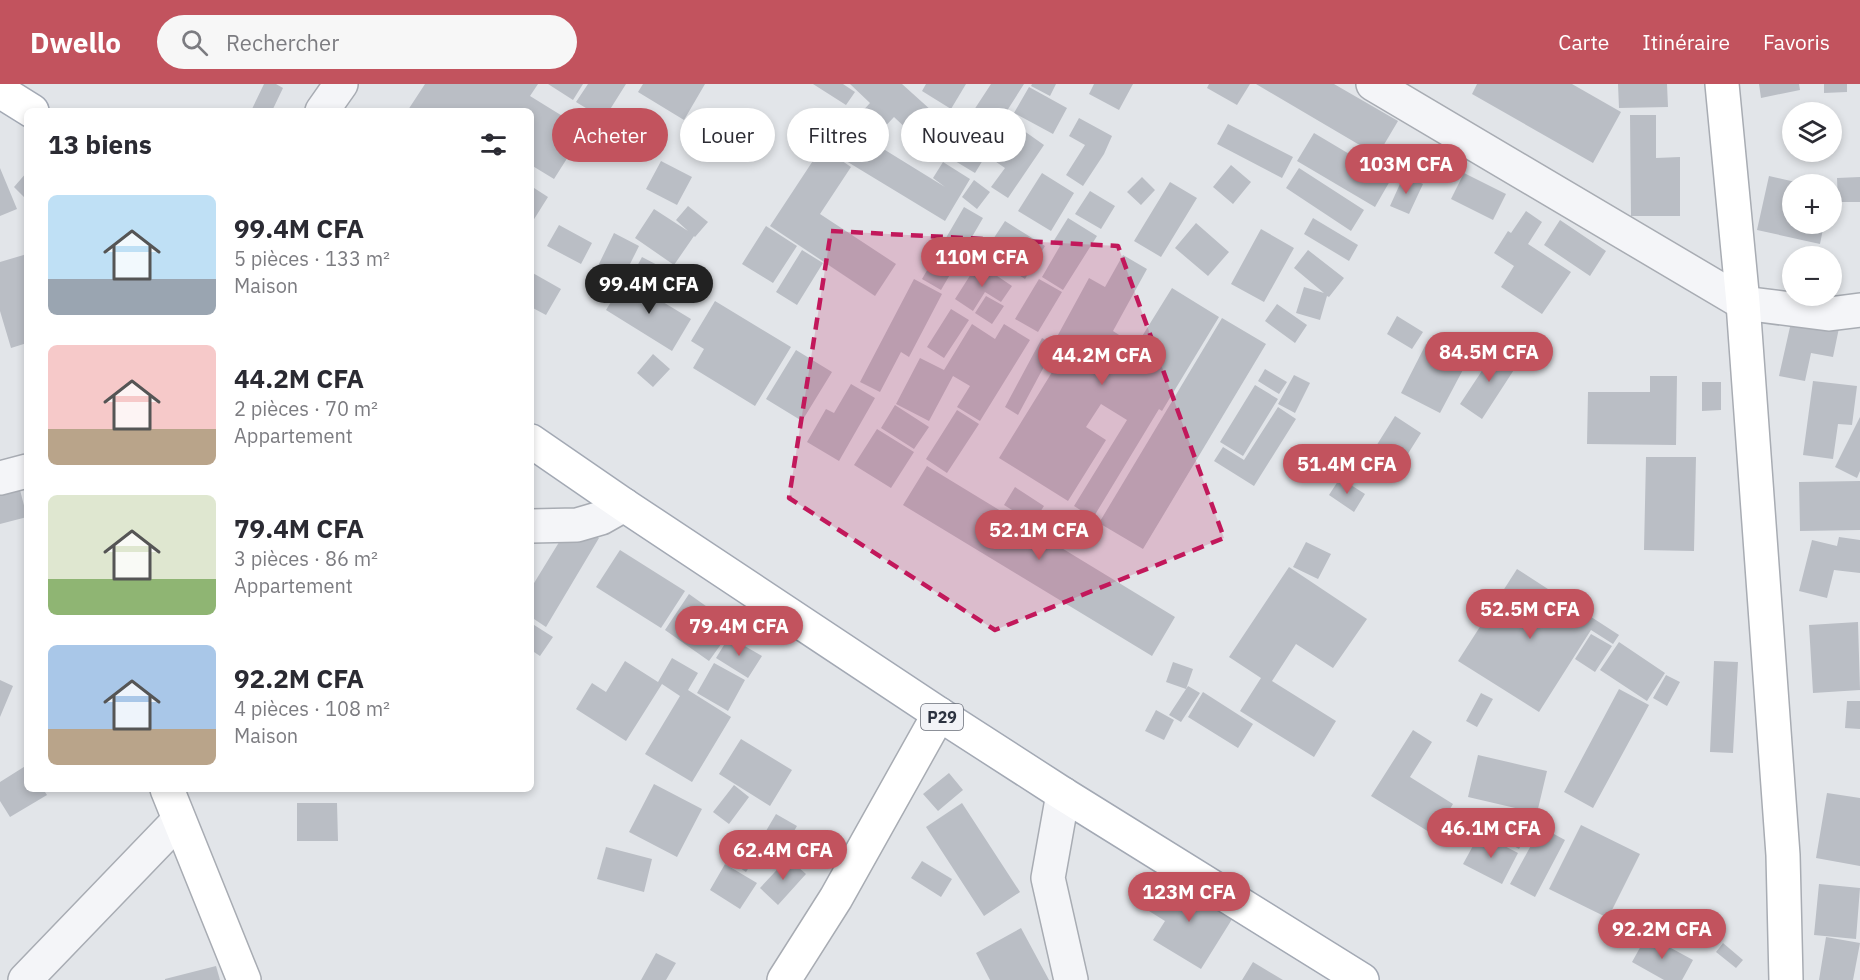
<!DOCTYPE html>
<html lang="fr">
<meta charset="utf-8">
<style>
body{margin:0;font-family:"IBM Plex Sans",sans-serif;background:#f7f7f7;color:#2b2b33;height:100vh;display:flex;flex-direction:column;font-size:22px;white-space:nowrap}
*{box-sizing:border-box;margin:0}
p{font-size:20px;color:#7c7c81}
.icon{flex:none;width:33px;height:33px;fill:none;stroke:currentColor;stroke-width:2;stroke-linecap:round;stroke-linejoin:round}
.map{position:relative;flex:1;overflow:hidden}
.details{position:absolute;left:24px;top:24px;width:510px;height:684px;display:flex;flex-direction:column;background:#fff;border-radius:9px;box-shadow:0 3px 9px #0003}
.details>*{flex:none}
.guide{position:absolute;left:552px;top:24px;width:570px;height:54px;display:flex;gap:12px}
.buttons{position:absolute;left:1782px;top:18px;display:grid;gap:12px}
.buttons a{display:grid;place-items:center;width:60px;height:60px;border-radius:50%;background:#fff;box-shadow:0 3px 9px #0003;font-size:30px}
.price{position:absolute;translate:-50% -51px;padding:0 14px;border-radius:21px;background:#c2535e;color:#fff;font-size:20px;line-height:39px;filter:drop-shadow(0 2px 3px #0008)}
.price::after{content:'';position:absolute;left:50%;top:36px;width:18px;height:14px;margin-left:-9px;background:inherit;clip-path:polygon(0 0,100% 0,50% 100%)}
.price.active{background:#222;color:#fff}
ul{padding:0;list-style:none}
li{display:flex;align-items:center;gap:18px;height:150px;padding:0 24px}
li span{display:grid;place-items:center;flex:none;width:168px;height:120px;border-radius:9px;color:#555}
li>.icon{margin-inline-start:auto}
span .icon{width:72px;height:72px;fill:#fffc;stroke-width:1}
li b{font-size:26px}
h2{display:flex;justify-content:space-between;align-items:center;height:72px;padding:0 24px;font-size:26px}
.pill{padding:0 21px;border-radius:27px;background:#fff;box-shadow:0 3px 9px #0003;font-size:21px;line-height:54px}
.pill.active{background:#c2535e;color:#fff}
header{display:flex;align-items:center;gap:36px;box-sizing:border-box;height:84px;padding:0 30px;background:#c2535e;color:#fff}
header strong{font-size:28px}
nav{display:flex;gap:33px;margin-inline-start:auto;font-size:21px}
.search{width:420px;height:54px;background:#f7f7f7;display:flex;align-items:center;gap:15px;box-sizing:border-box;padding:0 21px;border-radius:33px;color:#7c7c81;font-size:22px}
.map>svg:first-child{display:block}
</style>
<header>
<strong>Dwello</strong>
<div class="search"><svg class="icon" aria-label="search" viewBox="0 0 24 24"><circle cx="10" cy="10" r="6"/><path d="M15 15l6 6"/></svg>Rechercher</div>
<nav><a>Carte</a><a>Itinéraire</a><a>Favoris</a></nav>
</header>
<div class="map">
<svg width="1860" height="896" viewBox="0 0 1860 896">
<rect width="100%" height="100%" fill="#e2e5e9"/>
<path fill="#babec5" d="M264,0h12l7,4 -11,23h-15l-5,-2z
M425,0h113l-8,12 55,34 -31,49 -23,-14v-54h-122l-1,-1z
M548,0h35l-10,16z
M588,0h38l-22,35 -28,-17z
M643,0h62l-21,36 -46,-28z
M813,0h30l12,8 -9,13z
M850,0h52l30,27 -21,22 -17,-16 -16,17 -20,-18 12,-13z
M926,0h40l-15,25 -29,-18z
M991,0h33l-26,41 -24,-15z
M1032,0h24l-6,12 -19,-10z
M1094,0h39l-14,26 -30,-16z
M1209,0h41l-13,21 -30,-17z
M1256,0h78l64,37 -16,27 20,12 -27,47 -78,-46 17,-28 42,25 7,-11z
M1477,0h95l49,28 -28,51 -121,-69z
M1618,0h49l1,23 -49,1z
M1759,0h40l1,6 -39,8z
M1824,0h23v8l-23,1z
M1029,3l38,21 -14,26 -39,-21z
M1630,31h26v43l24,-1v59h-49z
M1079,34l33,18 -8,18 -21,32 -17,-11 19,-30 -16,-9z
M838,37l107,66 -12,-9 10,-16 27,17 -25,42 -122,-74z
M1010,37l34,24 -36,53 -17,-11 14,-19 -19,-13 -11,18 -30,-18 21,-32 29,18 -7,13z
M1228,40l65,33 -11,21 -65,-34z
M822,63l29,20 -31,47 76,50 -21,32 -105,-70z
M661,77l31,16 -15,28 -31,-16z
M1231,81l20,17 -18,22 -20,-17z
M0,84l17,41 -17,7z
M1299,84l65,42 -13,21 -65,-43z
M27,88v28l-13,-13z
M1042,89l32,20 -23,38 -33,-20z
M1464,89l42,21 -13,26 -42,-21z
M1404,91l19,9 -14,30 -19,-8z
M1769,92l35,8h-12v40h32l-4,20 -63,-14z
M1142,93l13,13 -14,15 -14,-13z
M1860,93v25h-22l-1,-24z
M974,96l16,12 -13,17 -15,-12z
M1170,98l27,16 -36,59 -27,-16z
M531,102l17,11 -17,27z
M1090,107l25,15 -14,23 -26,-15z
M688,122l20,16 -13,15 -1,-1 -20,29 -39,-27 19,-29 34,22 -12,-11z
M964,123l19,11 -42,72 -19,-11z
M1526,127l16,11 -14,22 43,28 -29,42 -41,-27 13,-21 -20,-13 14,-22 3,2z
M1068,134l29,18 -34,54 -21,-13 18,-31 -7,-4z
M1313,134l45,27 -9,16 -45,-27z
M1560,136l46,31 -16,25 -46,-31z
M1005,137l40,25 -20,33 -41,-26z
M1196,139l33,29 -21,24 -33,-28z
M559,141l33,18 -11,21 -34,-18z
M766,142l31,20 -24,37 -31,-19z
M1261,145l33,19 -30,54 -33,-18z
M614,149l25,13 -18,36 -25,-12z
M802,166l21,13 -26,42 -21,-13z
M1308,166l36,28 -15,19 -2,-1 -7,24 -24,-7 8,-26 20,6 -30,-25z
M27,170v89l-16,5 -11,-37v-49z
M1123,171l24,14 -34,62 23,15 36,-58 47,29 -57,94 -3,-2 -66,109 -19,-12 53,-86 -26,-16 -15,23 20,13 -38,61 -69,-43 63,-102 27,16 2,-4 -37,-20 -36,67 -13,-8 37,-69 11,6 36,-66 16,9z
M642,173l23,12 -13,24 -23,-12z
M978,179l34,23 -11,16 -16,-10 -12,19 -18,-12z
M531,188l30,17 -15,26 -15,-8z
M625,195l66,40 -19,32 -66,-41z
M914,195l28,15 -33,63 -8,-5 -21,40 -20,-10z
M1039,195l23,13 -24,40 -23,-13z
M986,212l18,10 -12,18 -17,-11z
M715,217l76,46 -36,59 -62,-38 11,-19 -13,-8z
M1277,220l30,21 -12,18 -30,-22z
M951,225l18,11 -25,38 -17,-11z
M1397,232l26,16 -11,17 -25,-15z
M1222,234l44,26 -123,205 -44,-26z
M1792,234l47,10 -6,29 -22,-4 -6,28 -26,-5z
M972,240l23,15 9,-15 26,16 -50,81 -23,-14 13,-21 -17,-10 -24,45 -33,-17 24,-46 24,12z
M1426,260l40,20 -26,49 -39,-20z
M1497,264l22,14 -37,57 -22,-15z
M796,266l36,22 -30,49 -36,-22z
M653,270l17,15 -17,18 -16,-14z
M1265,285l22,13 -8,12 -21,-13z
M1294,291l16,8 -15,30 -17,-9z
M1650,292h27l-1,69 -89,-1 1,-52h62z
M1813,297l44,5 -5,39 -14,-1 -5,35 -30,-4z
M1702,298h19v28l-19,1z
M851,300l24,14 -36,63 -32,-19 19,-33 8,4z
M1255,301l23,14 -35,57 -23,-14z
M895,321l34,22 -15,22 -33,-21z
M1278,323l18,12 -42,67 -40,-25 9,-14 21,13z
M957,326l22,14 -32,49 -21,-14z
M1395,332l26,17 -22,35 -26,-17z
M1860,333v54l-3,7 -22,-11z
M877,345l37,23 -23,36 -37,-23z
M1646,373h50l-2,94 -50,-1z
M12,375l15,58 -27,7v-62z
M927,382l248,151 -23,39 -249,-151z
M1340,394l25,16 -11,18 -25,-17z
M1860,397v49l-60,1 -1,-49z
M1015,403l29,19 -11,17 -29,-18z
M572,437l27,17 -53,89 -15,-10v-29z
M1839,453l21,3v33l-26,-3 -7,28 -28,-7 13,-51 25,6z
M1306,458l25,12 -13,25 -25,-12z
M620,466l65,41 -24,37 -65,-41z
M1289,483l78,52 -34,49 -37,-24 -24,37 64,40 -22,36 -74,-46 21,-33 -32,-21z
M1517,485l102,66 -6,9 -22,-14 -52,82 -81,-51z
M689,510l45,32 -25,35 -44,-31z
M1858,538l2,68 -47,3 -4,-68z
M531,539l22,14 -13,19 -9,-6z
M1591,550l21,12 -17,26 -20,-13z
M729,553l33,19 -14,22 -32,-20z
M1619,558l46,31 -18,28 -47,-31z
M672,574l26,15 -10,17 43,27 -39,65 -47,-28 35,-58 -18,-12 -36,57 -50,-32 16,-26 14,9 19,-31 33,21z
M1714,577l24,1 -5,91 -23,-1z
M1173,578l20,7 -7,20 -20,-7z
M714,579l31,17 -17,31 -31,-18z
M1666,591l14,7 -13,24 -14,-8z
M0,596l13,6 -13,31z
M1188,602l12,7 -19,29 -12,-7z
M1619,605l30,16 -56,103 -29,-16z
M1203,608l50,32 -15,24 -50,-31z
M1481,609l12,6 -16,28 -11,-6z
M1847,617h13v28l-15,-1z
M1156,626l18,10 -10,20 -19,-9z
M1413,646l19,12 -22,35 43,27 -19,31 -63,-39z
M741,655l51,31 -22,36 -51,-32z
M1478,671l69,16 -10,42 -69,-16z
M27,681v24h16l4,6 -37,22 -10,-16v-19z
M949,689l14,17 -25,21 -15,-17z
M654,700l48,25 -25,48 -48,-25z
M734,701l15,12 -20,27 -16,-12z
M1827,709l33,5v68l-44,-8z
M297,719h40l1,38h-41z
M962,719l58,89 -36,24 -58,-89z
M776,730l21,12 -13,22 -21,-12z
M1498,733l30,15 -9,17 -29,-16z
M1581,741l59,29 -32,64 -59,-29z
M1541,743l24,13 -30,57 -25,-13z
M1480,749l38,20 -16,31 -39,-20z
M606,763l46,12 -8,33 -47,-13z
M737,763l18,11 -9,14 -17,-11z
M788,774l18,16 -28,31 -18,-17z
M922,777l30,18 -11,18 -30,-19z
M725,780l32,19 -17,26 -30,-19z
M1170,794l64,38 -33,53 -48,-29 12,-19 -16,-10z
M1819,800l41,4 -4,51 -42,-4z
M1021,844l28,52h-59l-14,-27z
M1647,851l46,25 -11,20h-18l-32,-18z
M1826,853l34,6 -7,37h-34z
M1723,859l20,17 -7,8 -20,-16z
M656,869l20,10 -10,17h-25z
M1253,878l30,18h-41z
M216,882l4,14h-55v-1z"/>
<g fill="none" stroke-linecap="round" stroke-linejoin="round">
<g stroke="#a8acb3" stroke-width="36">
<path id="street" d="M1373,0l370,219 86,11 31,-4
M322,27l19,-27
M0,394l27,-7
M531,442l46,-1 24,-7 23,-13
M1063,710l-15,84 23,102
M25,896l153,-159"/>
</g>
<g stroke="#a8acb3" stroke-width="36">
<path id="secondary" d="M1722,0l21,219 40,552 3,125
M167,705l77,191
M784,896l52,-82 103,-184"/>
</g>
<g stroke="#a3a9b4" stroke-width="36">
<path id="primary" d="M0,7l32,20
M531,357l93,64 315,209 124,80 299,186"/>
</g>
<use href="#street" stroke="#f4f5f8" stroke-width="33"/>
<use href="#secondary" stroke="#fff" stroke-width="33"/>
<use href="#primary" stroke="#fff" stroke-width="33"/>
</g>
<path fill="#c2185b" fill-opacity="0.2" stroke="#c2185b" stroke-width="4.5" stroke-dasharray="12 8" stroke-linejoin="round" d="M831,147l287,15 106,292 -229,92 -206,-132z"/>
<g text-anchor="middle" stroke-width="4.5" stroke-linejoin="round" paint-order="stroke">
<rect fill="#f2f3f7" stroke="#676c77" stroke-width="1.5" x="921" y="620" width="42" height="26" rx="4.5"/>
<g font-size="16" font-weight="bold" fill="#2c3240">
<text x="942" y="639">P29</text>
</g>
</g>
</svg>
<div class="buttons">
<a><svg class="icon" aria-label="layers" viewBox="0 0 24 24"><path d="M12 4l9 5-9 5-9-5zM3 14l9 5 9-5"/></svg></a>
<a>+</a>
<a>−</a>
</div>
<b class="price" style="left:1406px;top:111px">103M CFA</b>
<b class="price" style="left:982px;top:204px">110M CFA</b>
<b class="price active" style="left:649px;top:231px">99.4M CFA</b>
<b class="price" style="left:1489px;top:299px">84.5M CFA</b>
<b class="price" style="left:1102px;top:302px">44.2M CFA</b>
<b class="price" style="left:1347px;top:411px">51.4M CFA</b>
<b class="price" style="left:1039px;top:477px">52.1M CFA</b>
<b class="price" style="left:1530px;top:556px">52.5M CFA</b>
<b class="price" style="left:739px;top:573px">79.4M CFA</b>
<b class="price" style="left:1491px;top:775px">46.1M CFA</b>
<b class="price" style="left:783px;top:797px">62.4M CFA</b>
<b class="price" style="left:1189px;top:839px">123M CFA</b>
<b class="price" style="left:1662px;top:876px">92.2M CFA</b>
<div class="guide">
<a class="pill active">Acheter</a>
<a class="pill">Louer</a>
<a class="pill">Filtres</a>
<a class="pill">Nouveau</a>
</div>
<section class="details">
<h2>13 biens<svg class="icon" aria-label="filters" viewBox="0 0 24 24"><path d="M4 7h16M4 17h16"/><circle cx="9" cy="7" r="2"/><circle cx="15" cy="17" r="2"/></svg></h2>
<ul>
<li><span style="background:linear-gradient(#bfe0f5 70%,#9aa5b1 0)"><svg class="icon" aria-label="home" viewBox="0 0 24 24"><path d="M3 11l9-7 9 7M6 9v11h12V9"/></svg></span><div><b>99.4M CFA</b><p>5 pièces · 133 m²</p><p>Maison</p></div></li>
<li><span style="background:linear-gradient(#f6c9c9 70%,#b9a48a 0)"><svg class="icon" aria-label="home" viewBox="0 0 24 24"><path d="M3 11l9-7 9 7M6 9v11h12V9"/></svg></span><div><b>44.2M CFA</b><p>2 pièces · 70 m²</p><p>Appartement</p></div></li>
<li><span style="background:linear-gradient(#dfe7d0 70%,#8fb573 0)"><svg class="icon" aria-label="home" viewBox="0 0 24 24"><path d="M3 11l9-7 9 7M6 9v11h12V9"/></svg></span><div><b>79.4M CFA</b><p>3 pièces · 86 m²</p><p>Appartement</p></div></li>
<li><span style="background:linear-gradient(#a9c7e8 70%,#b9a48a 0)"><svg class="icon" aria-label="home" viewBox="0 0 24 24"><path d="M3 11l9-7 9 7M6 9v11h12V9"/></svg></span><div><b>92.2M CFA</b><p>4 pièces · 108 m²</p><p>Maison</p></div></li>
</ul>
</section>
</div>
